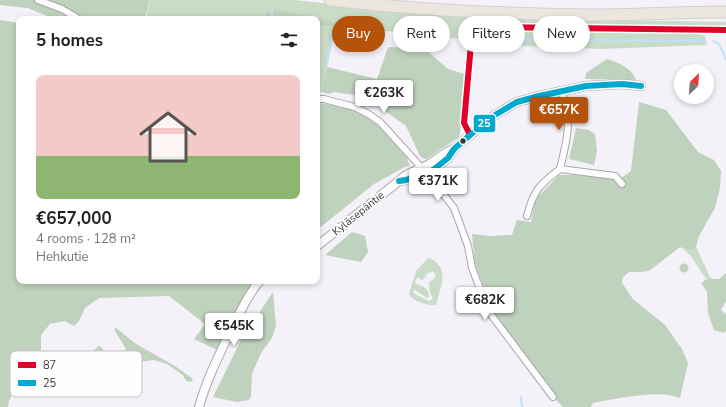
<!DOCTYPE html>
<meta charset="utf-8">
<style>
body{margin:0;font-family:"Nunito Sans",sans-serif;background:#f6f6f6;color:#222;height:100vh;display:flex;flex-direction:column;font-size:15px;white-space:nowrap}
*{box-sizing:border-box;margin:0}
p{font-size:13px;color:#767676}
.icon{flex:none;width:22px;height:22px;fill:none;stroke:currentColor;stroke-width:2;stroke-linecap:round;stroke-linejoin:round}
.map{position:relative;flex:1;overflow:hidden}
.details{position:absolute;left:16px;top:16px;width:304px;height:268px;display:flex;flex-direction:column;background:#fff;border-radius:8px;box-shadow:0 2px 6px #0003}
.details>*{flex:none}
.banner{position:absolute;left:332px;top:16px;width:334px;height:36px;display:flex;gap:8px}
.needle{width:26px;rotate:25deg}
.tools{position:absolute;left:674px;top:64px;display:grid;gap:8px}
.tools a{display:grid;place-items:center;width:40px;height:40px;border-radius:50%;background:#fff;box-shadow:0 2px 6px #0003;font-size:20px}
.price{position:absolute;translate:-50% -34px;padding:0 9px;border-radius:4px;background:#fff;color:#222;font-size:13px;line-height:26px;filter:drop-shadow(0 1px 2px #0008)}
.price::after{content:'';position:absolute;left:50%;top:24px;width:12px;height:9px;margin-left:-6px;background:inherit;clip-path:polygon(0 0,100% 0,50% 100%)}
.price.selected{background:#b45309;color:#fff}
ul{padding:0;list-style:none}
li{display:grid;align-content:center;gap:8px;height:212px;padding:0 20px}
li+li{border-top:1px solid #e0e0e0}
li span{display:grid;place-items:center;height:124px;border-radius:8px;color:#555}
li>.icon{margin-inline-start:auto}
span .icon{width:72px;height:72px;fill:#fffc;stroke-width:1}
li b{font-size:17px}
h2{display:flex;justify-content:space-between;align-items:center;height:48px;padding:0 20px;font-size:17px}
.pill{padding:0 14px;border-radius:18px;background:#fff;box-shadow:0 2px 6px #0003;font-size:14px;line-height:36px}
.pill.selected{background:#b45309;color:#fff}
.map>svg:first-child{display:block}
</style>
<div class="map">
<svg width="726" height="407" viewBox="0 0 726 407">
<rect width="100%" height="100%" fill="#f4f1f8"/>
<path fill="#c9dcc7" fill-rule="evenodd" d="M149,0h145l95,10 222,11 2,-1 113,2v4l-230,-2c-15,2 -21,2 -27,16l-130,-14 -11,-6 -62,-8 -2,7h-118z
M317,25h18l-13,67h-5z
M493,30l203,2 9,4 2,9 -106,4 -123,-5 -3,-2 4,-6z
M681,247l11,4 4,-4 14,30 -4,2 -15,-23z
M428,258h2c21,11 10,29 6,47 -8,1 -24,-4 -27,-11l7,-23zM432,271l4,3 -1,3 -6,6 1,10 3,6 -4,2 -14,-7 -2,-2 2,-2 12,8 2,-1c0,-9 -6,-11 -13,-13l-1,-3 3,-4 2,3 4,-1 3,-5z"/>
<path fill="#bfd2bd" d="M0,0h149l-4,19h-91l-26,-11 -28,-3z
M277,10l51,10 11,6 -22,-1v-6h-53l2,-7z
M0,20l19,3v258h235l-13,20 -24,49 -23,-11 11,-15 -36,-28 -70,2 -14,10 -6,13 -5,5 -9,-5 -15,3 -9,11v23l-3,15 -5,7 -18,9 -6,12 -1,6h-8z
M388,47l37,2 23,20 17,5 -5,60 -2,4 -32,21 -3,-1 -3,-2 -14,-30 -36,-26 -16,-5 -20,-3 -5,2 -7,-2 5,-25 50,12z
M607,59c12,4 24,8 29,21l-51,-1 1,-6z
M639,102l27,8 32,42 16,8 7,11 -1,17 -5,20 -16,28 -3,11 -4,4 -12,-4 -31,24 -9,1h-11l-6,5 -1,6 11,16 32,26 17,24 6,14 -8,35c-21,-9 -64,1 -87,5l-2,4h-28l-10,-10 -67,-94 -2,-16 -9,-23 -3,-30 18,2 22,-1 5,-15 14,2 4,-22 24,-25h56l6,3 10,-7z
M320,103l21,3 22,8 16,12 28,32 3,8 -5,1 -31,17 -57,46v-113z
M576,128l13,2 6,4 2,17 -3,14 -25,-6z
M352,232l13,4 3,16 -7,10 -36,-7z
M679.5 268a4.5 4.5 0 1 1 9 0a4.5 4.5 0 1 1-9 0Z
M726,273v28l-5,9 5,4v17l-2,2 -10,-3 -6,-17 -1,-21 -6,-9 9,-6 2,2h7z
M273,292l3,34 -4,12 -11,15 -9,21 -1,22 -2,4 -12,2 -24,-5 28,-57z
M116,328l20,16 39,22 18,13 -2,3 -5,-1 -3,-6 -16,-11 -13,-4 -40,5c-8,-3 -15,-7 -20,-14l3,-4 3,-1 3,3 1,5 7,5 11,-4 4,-6 -12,-20z"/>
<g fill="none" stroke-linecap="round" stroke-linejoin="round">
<path stroke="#bfe0fd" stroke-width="2" d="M272,10v7l10,2
M479,37l61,3 165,1
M713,41l6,3 7,15
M327,64l8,-39
M521,397l1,10"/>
<g stroke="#a9a7ac" stroke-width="8">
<path id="minor" d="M38,0l24,9 17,10
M317,99h7l15,4 16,4 15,8 10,7 49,54 25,32 14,38 4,22 17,44 64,85
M470,135l-6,-12 7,-79c4,-11 10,-15 21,-17l234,3
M560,169c7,-29 13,-50 1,-78
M560,169l55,7 7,8
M527,216c6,-25 13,-32 33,-47"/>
</g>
<g stroke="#a9a7ac" stroke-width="10">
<path id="secondary" d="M399,181l7,-1 27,-10 15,-12 6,-9 16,-14 25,-20 22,-13 22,-6 47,-10 36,-2 19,2
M317,246l82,-65c9,-10 19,-10 30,-17 8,-5 15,-11 24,-15
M199,407c8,-29 22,-56 35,-83 8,-15 15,-32 26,-43"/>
</g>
<g stroke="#d0cfd2" stroke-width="13">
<path id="motorway" d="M330,0c86,10 173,14 260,15 45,0 91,-3 136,-3"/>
</g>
<use href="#minor" stroke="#fdfdfe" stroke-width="6"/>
<use href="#secondary" stroke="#fdfdfe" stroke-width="8"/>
<use href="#motorway" stroke="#ece7de" stroke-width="11"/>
<g stroke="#fefefe" stroke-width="9">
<path id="bus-1" d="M470,135l-6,-12 7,-79c4,-11 10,-15 21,-17l234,3"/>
</g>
<g stroke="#fefefe" stroke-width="9">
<path id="bus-2" d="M399,181l7,-1 27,-10 15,-12 6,-9 16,-14 25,-20 22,-13 22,-6 47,-10 36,-2 19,2"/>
</g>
<use href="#bus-1" stroke="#e4002b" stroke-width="6"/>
<use href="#bus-2" stroke="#00a9ce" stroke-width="6"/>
</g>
<circle fill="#3b3a3e" stroke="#fefefe" stroke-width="1.5" cx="463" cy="141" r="3.5"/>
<g text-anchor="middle" stroke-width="3.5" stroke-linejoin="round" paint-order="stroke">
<g font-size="11" fill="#3b3a3e" stroke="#fefefe">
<text transform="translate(358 213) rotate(-39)" y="4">Kyläsepäntie</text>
</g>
</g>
<rect x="10" y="351" width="132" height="46" rx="6" fill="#fefefe" stroke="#c4c3c4" stroke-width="1"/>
<rect x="18" y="362" width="18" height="6" fill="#e4002b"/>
<rect x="18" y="380" width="18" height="6" fill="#00a9ce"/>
<g font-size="11" fill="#3b3a3e">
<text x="43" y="369">87</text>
<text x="43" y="387">25</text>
</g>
<rect stroke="#fefefe" stroke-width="1.5" x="473" y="114" width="23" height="19" rx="4" fill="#00a9ce"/>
<g font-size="11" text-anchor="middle" font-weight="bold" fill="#fff">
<text x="484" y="127">25</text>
</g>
</svg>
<div class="tools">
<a><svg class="needle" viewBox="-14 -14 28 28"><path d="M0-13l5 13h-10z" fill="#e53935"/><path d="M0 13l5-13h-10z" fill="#767676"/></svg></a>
</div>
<b class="price" style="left:384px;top:114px">€263K</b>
<b class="price selected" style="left:559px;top:131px">€657K</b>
<b class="price" style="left:438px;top:202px">€371K</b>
<b class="price" style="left:485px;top:321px">€682K</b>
<b class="price" style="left:234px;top:347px">€545K</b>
<div class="banner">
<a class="pill selected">Buy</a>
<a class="pill">Rent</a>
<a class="pill">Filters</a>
<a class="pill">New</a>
</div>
<section class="details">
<h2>5 homes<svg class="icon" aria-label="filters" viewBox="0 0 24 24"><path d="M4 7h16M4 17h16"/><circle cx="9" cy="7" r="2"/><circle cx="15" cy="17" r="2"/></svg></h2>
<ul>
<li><span style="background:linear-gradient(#f6c9c9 65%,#8fb573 0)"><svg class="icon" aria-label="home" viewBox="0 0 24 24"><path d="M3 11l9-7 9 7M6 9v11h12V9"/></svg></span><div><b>€657,000</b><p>4 rooms · 128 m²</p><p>Hehkutie</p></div></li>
</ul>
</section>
</div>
